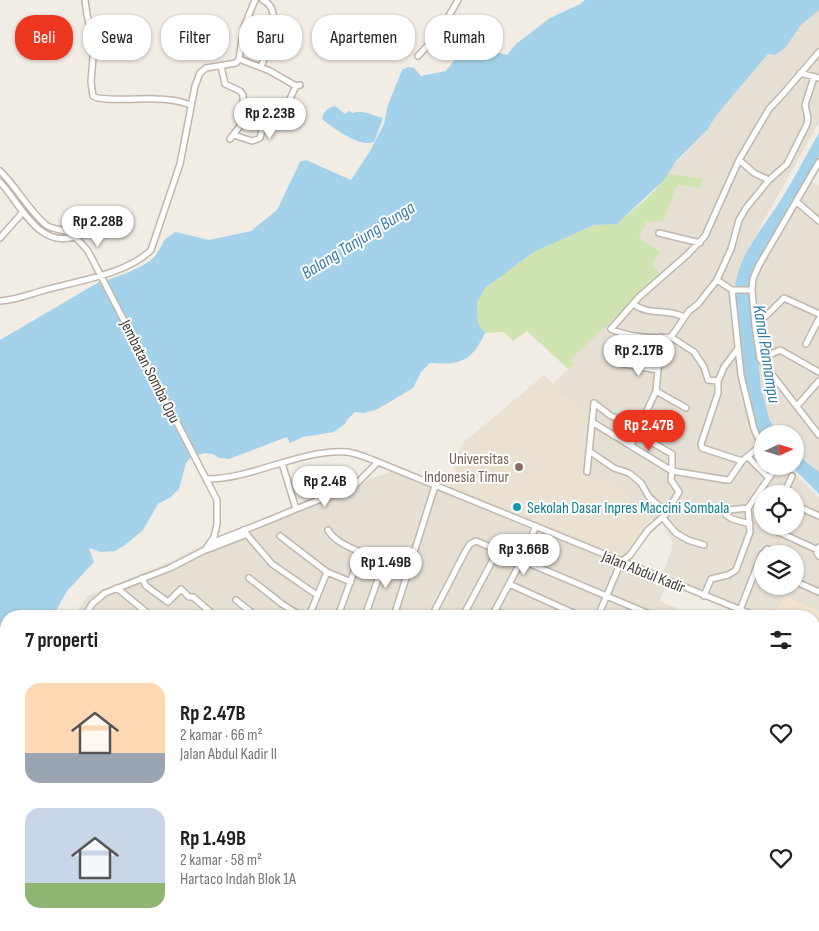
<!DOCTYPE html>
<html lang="id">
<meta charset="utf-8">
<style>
body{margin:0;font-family:"Sofia Sans Condensed",sans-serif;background:#f2f2f2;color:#202124;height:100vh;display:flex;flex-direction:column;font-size:19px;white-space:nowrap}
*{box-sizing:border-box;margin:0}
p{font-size:16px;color:#757577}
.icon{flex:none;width:28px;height:28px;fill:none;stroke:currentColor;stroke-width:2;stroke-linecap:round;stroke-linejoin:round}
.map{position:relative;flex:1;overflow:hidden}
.details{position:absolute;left:0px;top:610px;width:820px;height:321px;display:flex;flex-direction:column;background:#fff;border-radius:20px 20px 0 0;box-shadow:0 1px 4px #0004}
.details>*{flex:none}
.guide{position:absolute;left:15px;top:15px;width:500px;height:45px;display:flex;gap:10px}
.needle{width:32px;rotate:86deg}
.controls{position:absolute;left:754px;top:425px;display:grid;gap:10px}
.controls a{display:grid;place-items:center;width:50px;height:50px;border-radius:50%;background:#fff;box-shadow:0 1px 4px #0004;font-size:25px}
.price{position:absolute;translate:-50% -42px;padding:0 11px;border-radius:18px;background:#fff;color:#222;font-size:16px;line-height:32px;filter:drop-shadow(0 1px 2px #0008)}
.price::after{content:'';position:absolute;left:50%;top:30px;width:15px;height:11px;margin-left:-8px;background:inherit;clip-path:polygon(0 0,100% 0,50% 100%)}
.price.selected{background:#ed3620;color:#fff}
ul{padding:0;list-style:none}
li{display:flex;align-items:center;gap:15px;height:125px;padding:0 25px}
li span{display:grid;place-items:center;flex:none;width:140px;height:100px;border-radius:15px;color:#555}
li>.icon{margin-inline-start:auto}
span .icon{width:60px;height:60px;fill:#fffc;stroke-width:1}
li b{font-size:21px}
h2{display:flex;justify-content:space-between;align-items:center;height:60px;padding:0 25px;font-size:21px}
.chip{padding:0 18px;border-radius:20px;background:#fff;box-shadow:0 1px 4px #0004;font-size:18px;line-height:45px}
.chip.selected{background:#ed3620;color:#fff}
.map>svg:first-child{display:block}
</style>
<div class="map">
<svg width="819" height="931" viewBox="0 0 819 931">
<rect width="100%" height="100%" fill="#f1ede5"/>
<path fill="#e5dfd4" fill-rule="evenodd" d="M819,10v112l-70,125 -9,23 -3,45 18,117 7,10v24h25l32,32v113l-34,-14 -14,19h-4l-52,-20 -52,-24 8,-20 2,-9 -12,-22 -10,-2 -21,-21 -23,-15 -11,-2 -14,-7 -15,-76 -10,-6 -4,-8 20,-20 -2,-5 82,-95 7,-12 -22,-14 8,-17h18l13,-36 23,3 2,-10 -35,-4 4,-6 36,-38 11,-17 41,-49 9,-10 16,-6 17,-23zM762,494h33v32h-33zM762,554h33v32h-33z
M809,180l10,6v286l-24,-23v-15h-15l-9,-11 -11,-37 -10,-93 3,-18z
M395,470l197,82 74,32 -6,17 33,15h-619l13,-20 81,-33 65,-33z
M6,812v113h808v-72l5,-8v86h-819v-100z"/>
<path fill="#f3e3d1" d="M785,597l34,14v26l-5,-2v-19h-43z"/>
<path fill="#eae1d0" d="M544,375l15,14 -1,3 31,21 -7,61 14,7 11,2 14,7 9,8 21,21 -22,35 -8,7 -173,-72 8,-16 -4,-11 12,-20z"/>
<path fill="#cfe4b0" d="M667,174l35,4 -1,10 -24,-3 -13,36 -18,1 -7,16 21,14 -7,12 7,11 -89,84 2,5 -5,5 -41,-38 -14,10 -9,-9 -19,1 -7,-10 -1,-20 8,-15 49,-36 60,-27 23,-1c17,-15 38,-30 50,-50z
M815,729l4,2v85l-5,-1z"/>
<path fill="#a4d2eb" d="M585,0h234v10l-18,15 -16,23 -10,7 -7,-1 -50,59 -11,17 -30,30 -14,21 -46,43 -23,1 -60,27 -49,36 -8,15 1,20 7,10c-14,29 -24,32 -55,30l-9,9 -8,16 -35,21 -14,4 -9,-1 -8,8 -2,4 -11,8 -31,5 -13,6 -3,-6 -58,22 -10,-1 -6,-4 -8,-1 -14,4 -5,6 -7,26 -8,8 -13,7 -15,26 -18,15 -10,6 -14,1 -12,-4 5,14 -27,29 -14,25h-47v133l-6,16v-425l99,-58c14,-3 48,-15 57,-27 10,-14 3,-13 20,-23l33,8 42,-9 26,-21 23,-48 6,-2 45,20 19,-29 14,-27 4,-19 14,-35 6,-3 6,1 7,8 25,-5 21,-27 40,11 9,-11 34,-26 30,-14z
M335,106l10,8 4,-3 4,2c9,-4 20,3 30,5l-9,24c-14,6 -41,-14 -52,-23 2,-8 5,-11 13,-13z
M819,133v23l-36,64c-5,5 -6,11 -10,17 -8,14 -26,33 -23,50l-15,1c3,-31 25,-57 42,-82 15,-23 28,-49 42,-73z
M735,291h15l11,96 8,31 8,16h-15v6l-6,-14 -11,-44z
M795,452l24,20v22l-28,-28h4z"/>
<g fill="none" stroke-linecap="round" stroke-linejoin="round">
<g stroke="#bfb7ab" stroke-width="8">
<path id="minor" d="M85,0l2,15 7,30 -3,37 2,14c7,6 51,2 63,3 12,0 24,2 35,6
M418,56l12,-13 4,-8 8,-7 16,-28
M239,59l31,12 26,15 4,-1
M221,66l4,18 15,7 3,4v27l-13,17
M261,67c6,-16 24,-57 2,-67
M800,73l19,5
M288,103l8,-17
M234,135l18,6 8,-3 2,-8 -2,-3 -16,-10
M739,160l30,-51 14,-15 36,-42
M819,162l-60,103 -6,14 -1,11 3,35 5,34 59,76
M0,171c17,16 28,39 46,54 6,4 12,4 19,6 9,3 17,13 23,20l129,249v24l-3,13 -9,13 -35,18 -65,25 -13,11 -7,12
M769,180l-15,-7 -15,-13 -34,76 -17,18 -49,43 -28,32c17,8 42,10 60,8l18,-26 9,-7 19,-24 14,-31 8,-29 7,-12 23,-28 18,-16 20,-40 1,-6 -3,-13 9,-28
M0,182c19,20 38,66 73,55
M797,202l22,19
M659,233l41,10
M0,238l23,-26
M717,280l15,10h20
M0,301c16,-1 30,-7 45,-11 32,-9 82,-16 106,-40l29,-86 15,-78 5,-13 6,-5 30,-5 3,-4 5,-32 11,-27
M633,304c16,12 34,4 51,13
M755,325l12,-10 17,-17 35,16
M671,337l23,15 10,15 4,13 10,1 6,-14 13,-17
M806,344l13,-25
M760,359l20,-9 39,22
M623,364l35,6
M718,381v12l-17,51 1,4 40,13 17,-14 1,-5 -6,-13 -13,-54 -9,-85
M656,391l30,17
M594,403l17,13 28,11 14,16 19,11v17l55,9h2l13,-19
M797,406l22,-25
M644,417l19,12 8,9
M592,422l80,49 -1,9 8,12 -14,23 -17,15 -18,25 -9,7 -23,54
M631,445l25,-54 5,-54
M589,451l25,17 15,5 5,4 7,6 8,14 18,16
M748,457l21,21
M587,472l7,-69
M207,479c46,0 93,-30 140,-27 9,1 18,5 26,8l383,156
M784,494l8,-18
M795,505l24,11
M748,508l-19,2 -3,5 6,4 18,5
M296,509l58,-23 24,-24
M663,518l13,15 12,7 16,5
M772,529l46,21
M243,530l29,34 45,31
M328,530c6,11 22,18 33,22 8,3 17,3 22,9v4l-18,51
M280,536l47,36 24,10
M211,543c29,-11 57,-22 85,-34l-14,-46
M819,547l-2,6 2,3
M206,550l39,-15 1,-2
M763,554l4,-5 7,5
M142,578l4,8 22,16 13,-13 8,8h4l22,19
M249,578l33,26 19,12
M509,584l71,32
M801,584l18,8
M117,588l34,28
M704,596l7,-17 17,-4 8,-5 14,-38 -2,-24 25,-36v-6
M236,600l20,16
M740,610l22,-56
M495,611l13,5
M309,616l18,-44
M338,616l23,-64
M394,616l41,-130
M432,616l33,-64 5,-8 6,-3 178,75
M463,616l35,-66
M492,616l25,-47 19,-43
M814,638l5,2
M814,707l5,2
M814,773l5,-1
M0,862l6,-19
M814,890l5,-9
M0,894l6,2
M73,925l14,6
M444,925l10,6
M502,925l9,6
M568,925l9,6
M627,925l9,6
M686,925l9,6
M797,925l14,6
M723,928l8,3
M50,931l3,-6
M134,931l4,-6
M207,931l1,-6
M237,931l1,-6
M300,931l2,-6
M331,931l3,-6
M363,931l3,-6
M434,931l4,-6
M542,931l4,-6
M579,931l4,-6"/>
</g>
<use href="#minor" stroke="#fff" stroke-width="5"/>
</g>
<circle fill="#8d6e63" stroke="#fff" stroke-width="2" cx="519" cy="467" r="5"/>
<circle fill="#0f9aa8" stroke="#fff" stroke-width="2" cx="517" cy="507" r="5"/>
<g text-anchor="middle" stroke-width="4" stroke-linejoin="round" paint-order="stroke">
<g font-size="16" fill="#443d35" stroke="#fff">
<text transform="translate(151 371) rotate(63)" y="6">Jembatan Somba Opu</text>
<text transform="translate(644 571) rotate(22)" y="6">Jalan Abdul Kadir</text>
</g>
<g font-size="16" fill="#785e54" stroke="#fff" text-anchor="end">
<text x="509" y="464">Universitas<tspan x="509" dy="18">Indonesia Timur</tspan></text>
</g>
<g font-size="16" fill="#0d838f" stroke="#fff" text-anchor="start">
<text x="527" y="513">Sekolah Dasar Inpres Maccini Sombala</text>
</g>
<g font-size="18" font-style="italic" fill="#357da9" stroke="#fff">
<text transform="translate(358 240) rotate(-32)" y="6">Balang Tanjung Bunga</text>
<text transform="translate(767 354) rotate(81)" y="6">Kanal Pannampu</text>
</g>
</g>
</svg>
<div class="controls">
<a><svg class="needle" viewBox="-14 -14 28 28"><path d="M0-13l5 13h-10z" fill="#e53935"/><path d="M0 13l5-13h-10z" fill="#757577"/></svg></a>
<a><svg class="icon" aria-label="locate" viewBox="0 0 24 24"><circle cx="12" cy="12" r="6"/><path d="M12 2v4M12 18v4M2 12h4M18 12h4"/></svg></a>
<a><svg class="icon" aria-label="layers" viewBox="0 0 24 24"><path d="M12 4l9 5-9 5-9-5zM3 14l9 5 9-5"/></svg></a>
</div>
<b class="price" style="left:270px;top:140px">Rp 2.23B</b>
<b class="price" style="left:98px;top:248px">Rp 2.28B</b>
<b class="price" style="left:639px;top:377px">Rp 2.17B</b>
<b class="price selected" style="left:649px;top:452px">Rp 2.47B</b>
<b class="price" style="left:325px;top:508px">Rp 2.4B</b>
<b class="price" style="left:524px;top:576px">Rp 3.66B</b>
<b class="price" style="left:386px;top:589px">Rp 1.49B</b>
<div class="guide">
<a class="chip selected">Beli</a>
<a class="chip">Sewa</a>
<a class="chip">Filter</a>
<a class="chip">Baru</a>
<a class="chip">Apartemen</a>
<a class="chip">Rumah</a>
</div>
<section class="details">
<h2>7 properti<svg class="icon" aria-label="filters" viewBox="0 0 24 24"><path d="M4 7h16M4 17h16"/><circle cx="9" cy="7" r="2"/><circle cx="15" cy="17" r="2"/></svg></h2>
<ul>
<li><span style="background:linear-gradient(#ffd9b3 70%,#9aa5b1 0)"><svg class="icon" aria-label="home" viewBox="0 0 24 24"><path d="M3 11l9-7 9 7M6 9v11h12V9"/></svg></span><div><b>Rp 2.47B</b><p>2 kamar · 66 m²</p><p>Jalan Abdul Kadir II</p></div><svg class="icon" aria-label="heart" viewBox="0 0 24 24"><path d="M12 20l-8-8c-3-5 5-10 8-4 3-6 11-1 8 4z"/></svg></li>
<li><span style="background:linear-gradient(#c9d6e8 75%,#8fb573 0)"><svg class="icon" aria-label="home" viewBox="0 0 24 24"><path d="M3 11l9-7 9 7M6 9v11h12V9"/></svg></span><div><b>Rp 1.49B</b><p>2 kamar · 58 m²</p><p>Hartaco Indah Blok 1A</p></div><svg class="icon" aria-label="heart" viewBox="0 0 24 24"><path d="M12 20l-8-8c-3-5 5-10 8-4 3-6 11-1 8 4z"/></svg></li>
</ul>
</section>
</div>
